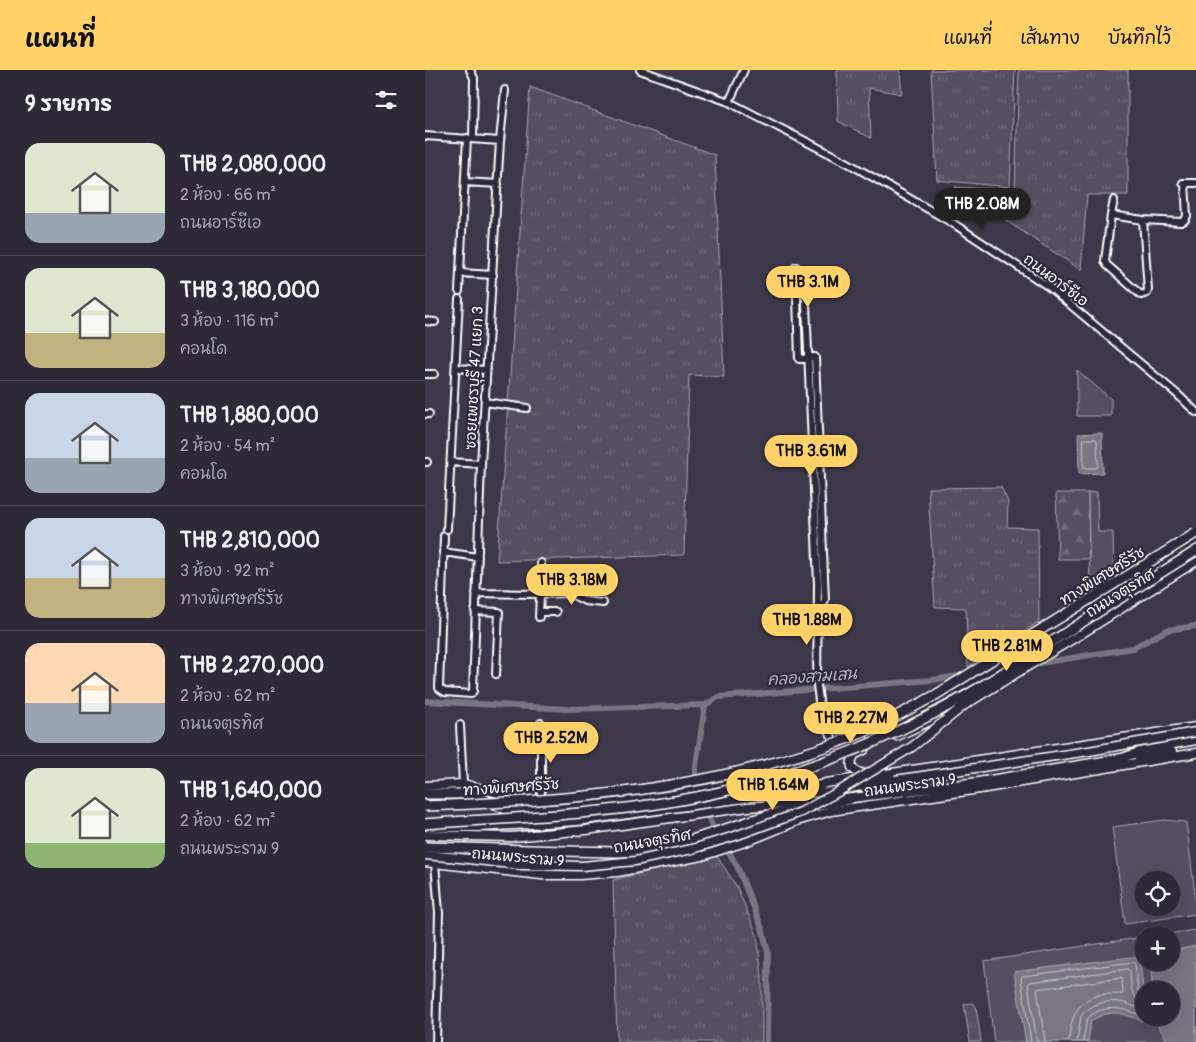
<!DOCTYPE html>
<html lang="th">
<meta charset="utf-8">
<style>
body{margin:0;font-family:Pangolin,"Playpen Sans Thai",sans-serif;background:#35313f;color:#f1f3f6;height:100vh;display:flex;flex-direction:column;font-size:19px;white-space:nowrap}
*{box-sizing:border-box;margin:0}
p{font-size:16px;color:#a7a6ad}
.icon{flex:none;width:28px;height:28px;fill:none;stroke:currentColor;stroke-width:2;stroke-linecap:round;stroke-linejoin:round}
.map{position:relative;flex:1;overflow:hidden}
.panel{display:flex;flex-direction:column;background:#2d2937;width:425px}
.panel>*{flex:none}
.buttons{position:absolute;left:710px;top:801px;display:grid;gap:10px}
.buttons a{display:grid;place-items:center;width:45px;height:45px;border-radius:50%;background:#2d2937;box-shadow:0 5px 20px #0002,0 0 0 1px #484552;font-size:25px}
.price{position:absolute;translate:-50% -42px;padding:0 11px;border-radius:18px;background:#ffd166;color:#111;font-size:16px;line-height:32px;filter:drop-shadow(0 1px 2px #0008)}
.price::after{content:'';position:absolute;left:50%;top:30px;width:15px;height:11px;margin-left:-8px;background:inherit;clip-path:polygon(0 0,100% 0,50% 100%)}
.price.current{background:#222;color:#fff}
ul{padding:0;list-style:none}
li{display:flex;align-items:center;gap:15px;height:125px;padding:0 25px}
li+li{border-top:1px solid #484552}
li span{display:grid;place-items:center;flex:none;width:140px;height:100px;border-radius:15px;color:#555}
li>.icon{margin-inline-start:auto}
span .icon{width:60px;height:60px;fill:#fffc;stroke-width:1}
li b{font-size:21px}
h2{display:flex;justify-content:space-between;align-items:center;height:60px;padding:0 25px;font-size:21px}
header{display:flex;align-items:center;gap:30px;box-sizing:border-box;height:70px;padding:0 25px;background:#ffd166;color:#111}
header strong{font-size:24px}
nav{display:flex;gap:28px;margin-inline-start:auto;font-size:18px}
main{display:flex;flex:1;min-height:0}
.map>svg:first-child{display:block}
</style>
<header>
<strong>แผนที่</strong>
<nav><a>แผนที่</a><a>เส้นทาง</a><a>บันทึกไว้</a></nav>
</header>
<main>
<section class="panel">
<h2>9 รายการ<svg class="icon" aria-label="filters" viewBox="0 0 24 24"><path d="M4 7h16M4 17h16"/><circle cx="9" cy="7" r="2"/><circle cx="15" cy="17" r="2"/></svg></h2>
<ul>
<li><span style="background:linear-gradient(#dfe7d0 70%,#9aa5b1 0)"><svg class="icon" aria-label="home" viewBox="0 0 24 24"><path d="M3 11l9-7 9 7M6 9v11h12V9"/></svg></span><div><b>THB 2,080,000</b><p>2 ห้อง · 66 m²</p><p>ถนนอาร์ซีเอ</p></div></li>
<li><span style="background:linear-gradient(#dfe7d0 65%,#c2b280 0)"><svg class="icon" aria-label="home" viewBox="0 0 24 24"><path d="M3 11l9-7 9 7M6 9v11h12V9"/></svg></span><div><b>THB 3,180,000</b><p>3 ห้อง · 116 m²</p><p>คอนโด</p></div></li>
<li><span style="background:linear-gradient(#c9d6e8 65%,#9aa5b1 0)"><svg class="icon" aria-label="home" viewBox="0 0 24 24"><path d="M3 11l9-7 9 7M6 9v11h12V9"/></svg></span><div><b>THB 1,880,000</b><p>2 ห้อง · 54 m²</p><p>คอนโด</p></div></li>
<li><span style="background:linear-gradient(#c9d6e8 60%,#c2b280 0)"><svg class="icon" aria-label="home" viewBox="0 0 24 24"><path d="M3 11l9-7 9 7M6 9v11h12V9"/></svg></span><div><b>THB 2,810,000</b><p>3 ห้อง · 92 m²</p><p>ทางพิเศษศรีรัช</p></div></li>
<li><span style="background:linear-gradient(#ffd9b3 60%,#9aa5b1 0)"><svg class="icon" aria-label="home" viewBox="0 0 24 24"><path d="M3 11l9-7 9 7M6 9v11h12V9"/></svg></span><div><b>THB 2,270,000</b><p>2 ห้อง · 62 m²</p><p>ถนนจตุรทิศ</p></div></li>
<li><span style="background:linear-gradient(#dfe7d0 75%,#8fb573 0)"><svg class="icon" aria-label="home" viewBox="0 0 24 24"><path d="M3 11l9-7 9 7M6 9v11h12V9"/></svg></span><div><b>THB 1,640,000</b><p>2 ห้อง · 62 m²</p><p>ถนนพระราม 9</p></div></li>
</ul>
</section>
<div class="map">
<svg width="771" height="972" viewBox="0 0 771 972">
<defs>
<pattern id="grass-tufts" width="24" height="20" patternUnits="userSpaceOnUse" patternTransform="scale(1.25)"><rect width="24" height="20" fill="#555060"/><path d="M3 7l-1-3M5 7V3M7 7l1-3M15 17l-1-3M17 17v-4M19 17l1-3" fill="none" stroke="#6e6a78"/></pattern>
<pattern id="forest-firs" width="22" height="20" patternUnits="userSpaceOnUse" patternTransform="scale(1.25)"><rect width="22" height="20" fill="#555060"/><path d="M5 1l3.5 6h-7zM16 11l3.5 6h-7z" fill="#6e6a78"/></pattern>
</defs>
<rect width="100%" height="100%" fill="#3c3749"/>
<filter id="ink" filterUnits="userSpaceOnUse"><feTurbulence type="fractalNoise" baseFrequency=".02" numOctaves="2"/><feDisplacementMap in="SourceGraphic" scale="10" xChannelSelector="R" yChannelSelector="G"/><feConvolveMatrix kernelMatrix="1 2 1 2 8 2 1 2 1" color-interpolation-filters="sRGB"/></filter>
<g filter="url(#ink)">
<path fill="url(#grass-tufts)" stroke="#aaa8b0" d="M412,0h63l2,24 -33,-6 2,50 -33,-17z
M506,0h84l-5,117 -73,-7z
M594,0h109v125h-41l-6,75 -126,-83 60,3z
M105,17l185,68 9,222 -35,-2 -5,180 -187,6z
M576,417l7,15 -1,25 31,1 1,94 -71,45 -2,-59 -31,-1 -7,-119z
M291,785l21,32 20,48 5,42v65h-145l-4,-162z
M547,933l4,3 5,36h-11l-6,-38z"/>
<path fill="url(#forest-firs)" stroke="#aaa8b0" d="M631,423h32l1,66h-31z"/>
<path fill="#555060" stroke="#aaa8b0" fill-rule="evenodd" d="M652,300l34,29v17h-34z
M672,422l1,40h15l1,41 -24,16 -2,-96z
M739,750l22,2 10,79v13l-71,10 -13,-97zM719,810h27v28h-27z
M771,860v112h-202l-10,-81 160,-24v25h27v-27h-12zM719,920h27v28h-27z"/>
<path fill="#797682" stroke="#afadb4" d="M677,363l1,40 -24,1 -1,-40z
M771,876v96h-30c-1,-11 -9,-11 -10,-24h15v-28h-18l-3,-27 21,-1v-11z
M714,886l5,40v22h2v2l-3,1c-22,-8 -31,-13 -52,0l-3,21h-62l-12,-70z"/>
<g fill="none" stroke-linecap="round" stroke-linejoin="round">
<path stroke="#c9c8cd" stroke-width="1" d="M659,369h11l2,1 1,26 -2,2h-10l-2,-1z
M606,972l-10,-63 1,-3 111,-14 2,2 3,27 6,4
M612,972l-9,-58 2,-2 98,-13 2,2c1,13 -1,27 14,30
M620,972l-8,-53 85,-11 1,16c-7,1 -16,-1 -24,1 -24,6 -29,26 -30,47
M652,972l4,-26c10,-13 28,-17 44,-13 6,2 12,6 19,4
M658,972l4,-23c16,-16 34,-11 54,-4l3,-1"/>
<path stroke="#797682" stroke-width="6" d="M609,594l99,-16 34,-18 29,-4
M0,631l142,8 138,-4 14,-8 213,-17 33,-5
M280,635l-10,67 2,22 15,31 25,41 25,62 6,24 -1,90"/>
<g stroke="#fff" stroke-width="10">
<path id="minor" d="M45,0l4,8 -1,61
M215,0l89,32 119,61 106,61 95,63 128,107 19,18
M304,32l15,-32
M0,66l75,5 -19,323 -8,227 -2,3 -26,-2 -6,-4 5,-152
M75,71l5,-51
M40,112l33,2
M758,113h13
M689,130l-3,15 32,5 38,2 4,-2 2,-4 -2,-33
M686,145l-6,46 2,4 34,30 6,-2 1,-3 -5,-70
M371,197l8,8 1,6 13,303 -1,101 3,23 16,39
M371,197l3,92h8
M35,203l33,2
M34,221l8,-153
M0,251l10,1
M382,287h8l10,243 -2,5 -5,2
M31,298l30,2
M0,304h9
M60,332l42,6
M0,344h4
M0,392h2
M26,392l30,2
M22,459l12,-230
M18,482l35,5
M51,523l64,1 1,-31
M50,541l24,1 -3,62
M115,542h16
M114,547l1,-23 29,-1 16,8 18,2
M116,653v80
M35,655l3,59
M10,793l4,50 -3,129"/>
</g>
<g stroke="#fff" stroke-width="11">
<path id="major" d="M654,565l117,-74
M453,660c112,-53 214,-125 318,-191
M472,666l63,-29
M439,680l-10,5c-7,15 1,17 14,20
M713,686l34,-4
M0,716l38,-2 63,16
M381,720l20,-7 370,-56
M348,724l24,-23
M420,729l133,-17 144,-24 29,-10 45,-8
M124,736l4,1c106,-10 212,-28 310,-70
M4,757h52l96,-6 196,-27 56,-2 66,-12
M0,765l86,2 75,-7 162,-23 73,-6
M0,792l116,13h39l37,-3 85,-16 46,-15 49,-20 34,-10 149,-22 216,-36"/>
</g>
<g stroke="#fff" stroke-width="12">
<path id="highway" d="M0,724h36l16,2 62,28
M86,739l42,-2
M139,781l56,1 27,-1 23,-4 99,-32 81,-16"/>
</g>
<use href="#minor" stroke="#2f2a3d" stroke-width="6"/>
<use href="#major" stroke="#2f2a3d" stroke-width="8"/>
<use href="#highway" stroke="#2f2a3d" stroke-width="9"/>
<g stroke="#fff" stroke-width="11" stroke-linecap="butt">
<path id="major-bridge" d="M470,710l194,-29 107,-19
M0,785l35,3 59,7 63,1 53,-5 57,-12 43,-13 66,-24 35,-19 76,-46 54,-43 113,-69"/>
</g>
<g stroke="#fff" stroke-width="12" stroke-linecap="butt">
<path id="highway-bridge" d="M0,736c144,-5 289,-16 424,-68 30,-11 57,-27 85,-42l262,-163
M0,754c83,-6 168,-9 250,-23 87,-15 171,-43 250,-83 40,-20 78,-45 115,-69 52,-33 104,-66 156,-98
M0,777l139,4"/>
</g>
<use href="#major-bridge" stroke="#2f2a3d" stroke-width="8"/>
<use href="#highway-bridge" stroke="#2f2a3d" stroke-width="9"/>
</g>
</g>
<g text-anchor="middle" stroke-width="4.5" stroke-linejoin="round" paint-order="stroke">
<g font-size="15" fill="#fff" stroke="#2f2a3d">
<text transform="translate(631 210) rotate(37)" y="5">ถนนอาร์ซีเอ</text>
<text transform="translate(49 308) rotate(-87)" y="5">ซอยเพชรบุรี 47 แยก 3</text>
<text transform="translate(677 506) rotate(-32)" y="5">ทางพิเศษศรีรัช</text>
<text transform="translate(695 523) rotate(-32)" y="5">ถนนจตุรทิศ</text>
<text transform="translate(485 715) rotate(-8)" y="5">ถนนพระราม 9</text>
<text transform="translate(86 717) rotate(-4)" y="5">ทางพิเศษศรีรัช</text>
<text transform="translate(227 771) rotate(-10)" y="5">ถนนจตุรทิศ</text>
<text transform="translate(93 787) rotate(5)" y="5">ถนนพระราม 9</text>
</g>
<g font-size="16" font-style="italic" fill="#b5b4ba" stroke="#2f2a3d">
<text transform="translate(387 606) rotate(-4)" y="6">คลองสามเสน</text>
</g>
</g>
</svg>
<div class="buttons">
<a><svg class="icon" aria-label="locate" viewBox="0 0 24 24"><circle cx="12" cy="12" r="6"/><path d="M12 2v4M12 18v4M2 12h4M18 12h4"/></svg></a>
<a>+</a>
<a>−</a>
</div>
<b class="price current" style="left:557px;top:160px">THB 2.08M</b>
<b class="price" style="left:383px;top:238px">THB 3.1M</b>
<b class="price" style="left:386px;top:407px">THB 3.61M</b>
<b class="price" style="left:147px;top:536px">THB 3.18M</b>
<b class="price" style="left:382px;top:576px">THB 1.88M</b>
<b class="price" style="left:582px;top:602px">THB 2.81M</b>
<b class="price" style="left:426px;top:674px">THB 2.27M</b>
<b class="price" style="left:126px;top:694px">THB 2.52M</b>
<b class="price" style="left:348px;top:741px">THB 1.64M</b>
</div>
</main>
